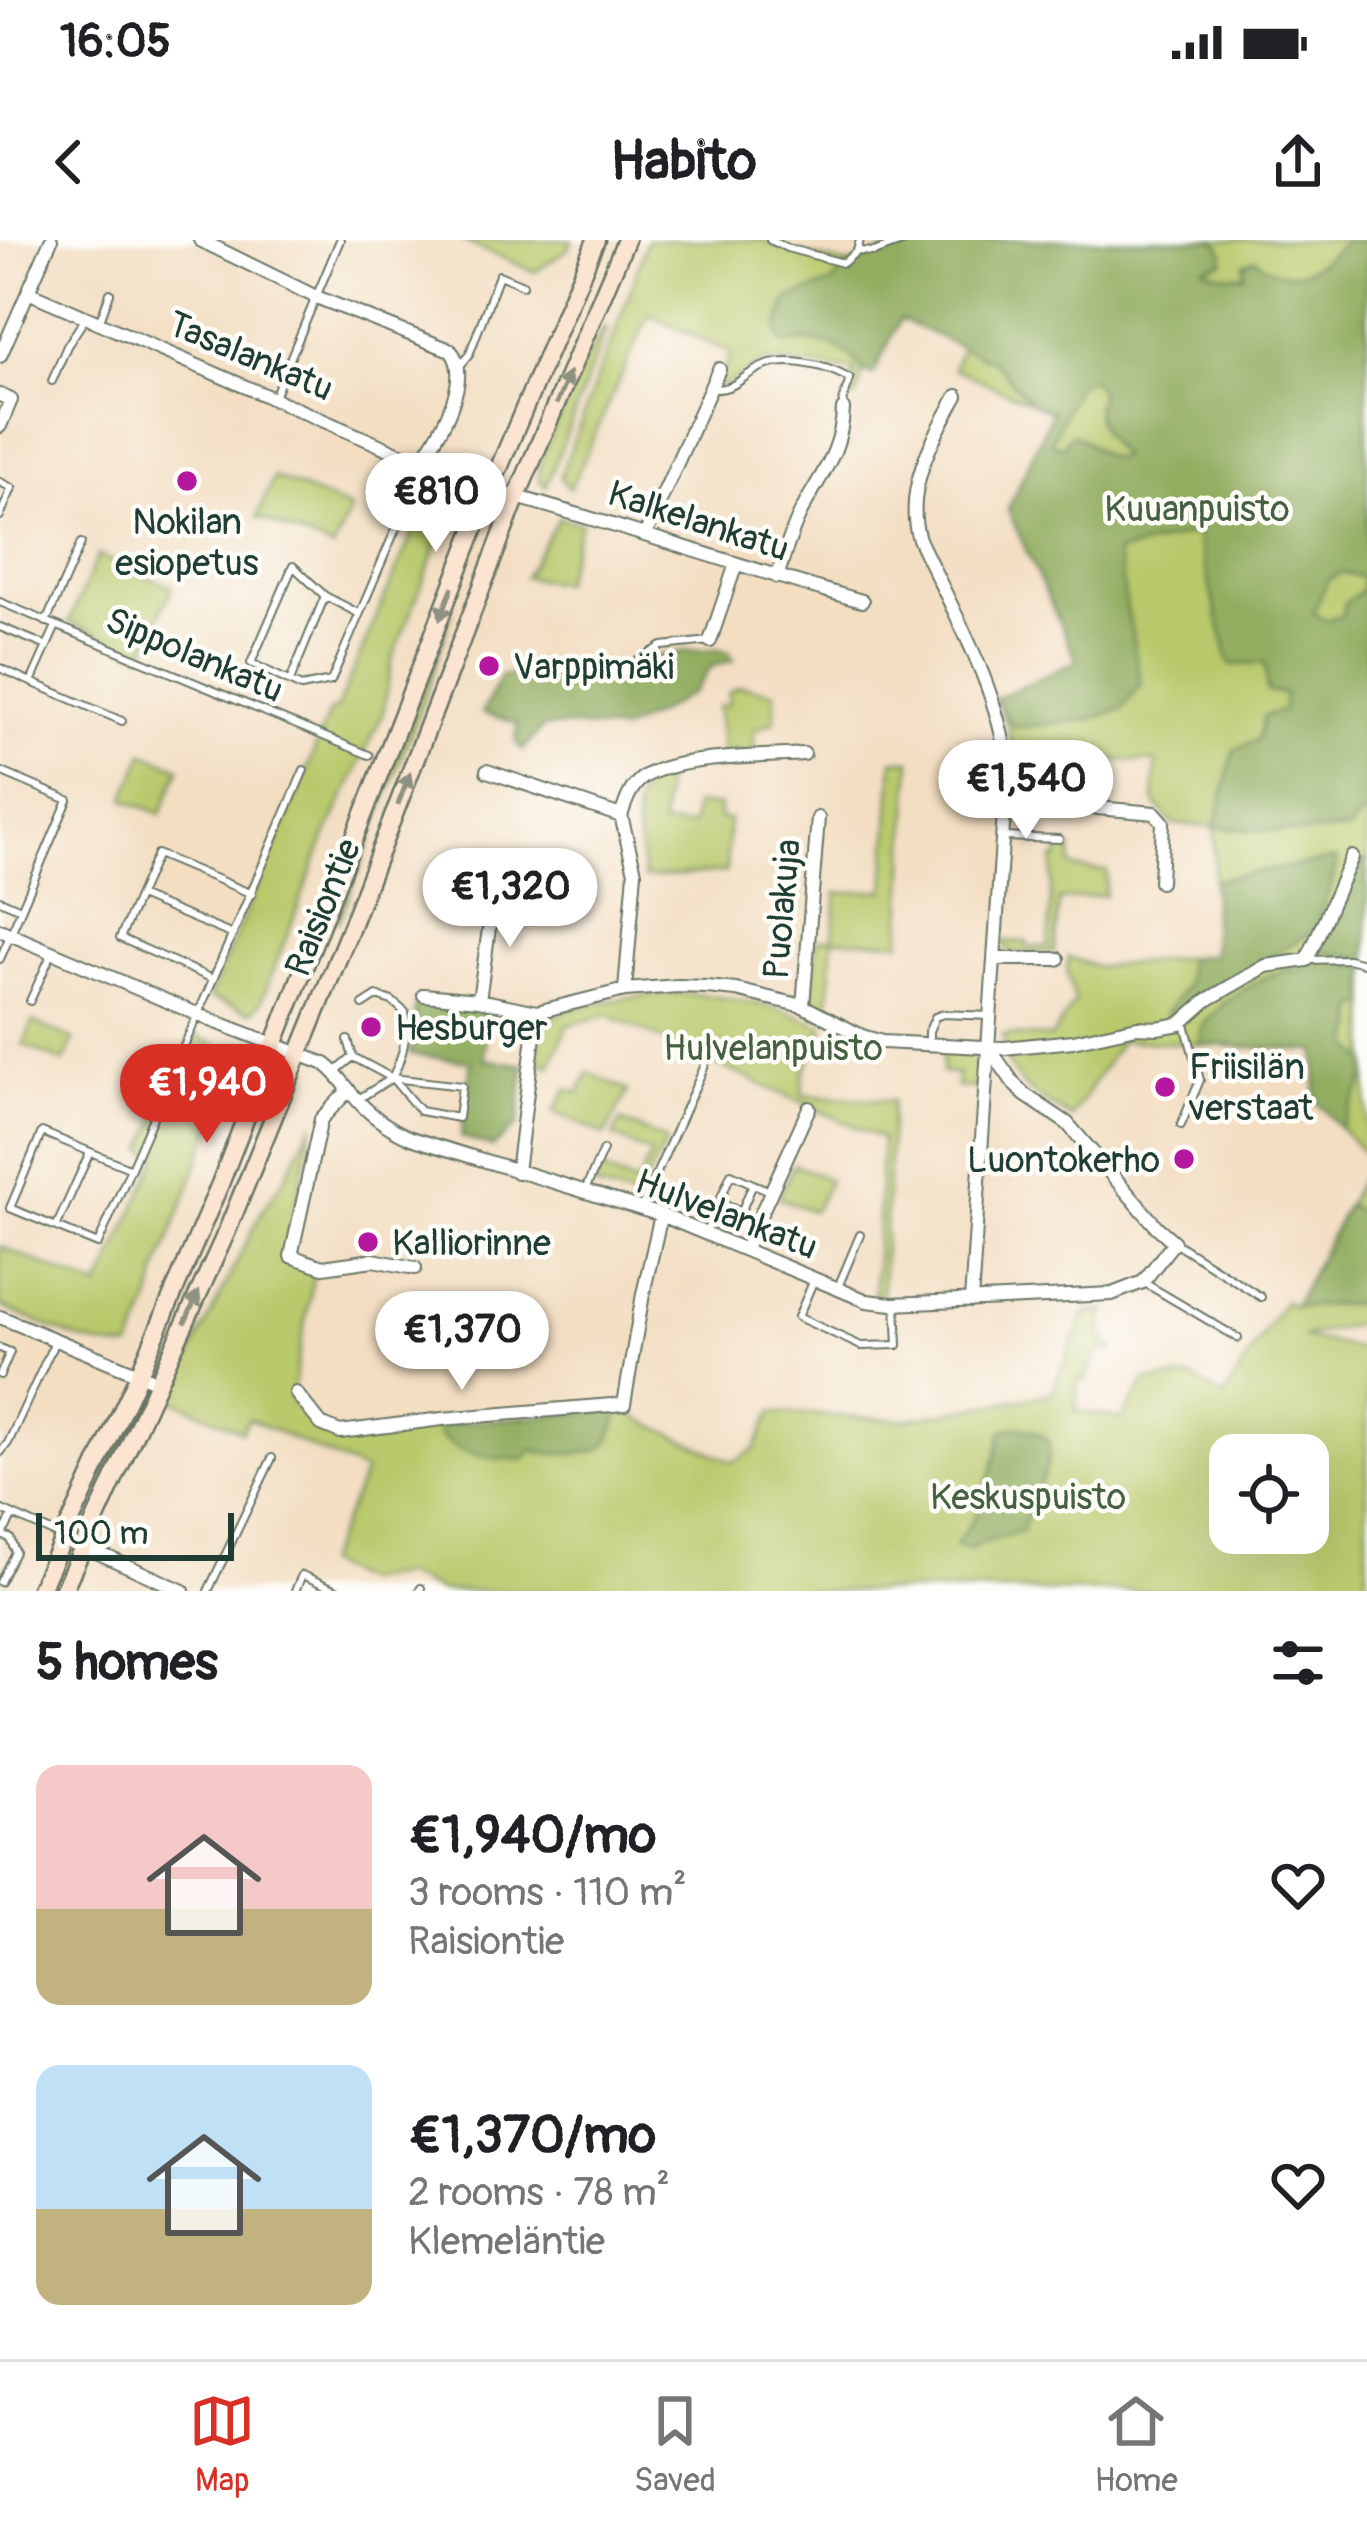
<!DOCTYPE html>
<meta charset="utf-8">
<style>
body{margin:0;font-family:Pangolin,sans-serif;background:#f6f6f6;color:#202124;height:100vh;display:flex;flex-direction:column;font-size:45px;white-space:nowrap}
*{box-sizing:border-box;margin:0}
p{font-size:39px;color:#757577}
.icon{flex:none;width:66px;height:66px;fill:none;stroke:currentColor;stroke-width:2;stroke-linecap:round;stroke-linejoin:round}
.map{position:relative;height:1351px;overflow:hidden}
.side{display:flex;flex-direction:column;background:#fff;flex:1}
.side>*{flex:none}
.tools{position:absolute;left:1209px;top:1194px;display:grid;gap:24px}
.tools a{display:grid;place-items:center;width:120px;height:120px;border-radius:24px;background:#fff;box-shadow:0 12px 48px #0002;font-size:60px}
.scale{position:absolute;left:36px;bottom:30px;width:198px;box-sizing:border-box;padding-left:12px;border:6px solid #1f3d34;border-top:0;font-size:33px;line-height:42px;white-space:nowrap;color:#1f3d34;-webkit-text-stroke:9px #fdfcf7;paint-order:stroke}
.price{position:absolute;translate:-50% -102px;padding:0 27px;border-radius:42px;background:#fff;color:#222;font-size:39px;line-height:78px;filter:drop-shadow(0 3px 6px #0008)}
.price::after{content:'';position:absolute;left:50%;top:72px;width:36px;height:27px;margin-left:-18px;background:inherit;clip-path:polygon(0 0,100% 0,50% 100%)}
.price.active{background:#d93025;color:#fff}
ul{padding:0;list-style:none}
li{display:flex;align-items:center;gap:36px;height:300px;padding:0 36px}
li span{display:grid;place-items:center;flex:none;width:336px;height:240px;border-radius:24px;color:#555}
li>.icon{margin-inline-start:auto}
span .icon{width:144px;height:144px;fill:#fffc;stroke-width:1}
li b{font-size:51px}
h2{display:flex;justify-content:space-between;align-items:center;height:144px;padding:0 36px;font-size:51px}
.status{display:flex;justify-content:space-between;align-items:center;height:84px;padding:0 60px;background:#fff;direction:ltr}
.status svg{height:33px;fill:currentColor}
header{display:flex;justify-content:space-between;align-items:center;height:156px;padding:0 36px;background:#fff;font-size:54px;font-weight:700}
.dock{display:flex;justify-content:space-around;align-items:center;height:168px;border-top:3px solid #e0e0e0;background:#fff;font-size:33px;color:#757577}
.dock a{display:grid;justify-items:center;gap:6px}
.dock .active{color:#d93025}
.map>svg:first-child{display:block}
</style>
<div class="status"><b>16:05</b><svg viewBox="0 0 49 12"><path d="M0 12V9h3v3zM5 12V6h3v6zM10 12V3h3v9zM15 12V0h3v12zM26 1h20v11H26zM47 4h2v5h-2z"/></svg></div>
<header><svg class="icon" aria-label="back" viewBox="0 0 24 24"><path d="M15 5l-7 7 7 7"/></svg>Habito<svg class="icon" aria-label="share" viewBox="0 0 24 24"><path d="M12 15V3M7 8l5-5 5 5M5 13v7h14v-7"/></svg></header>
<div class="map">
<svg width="1367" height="1351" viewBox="0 0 1367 1351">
<rect width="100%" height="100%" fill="#fdfcf7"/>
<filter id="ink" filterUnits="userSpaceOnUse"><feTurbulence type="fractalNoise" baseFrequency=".00833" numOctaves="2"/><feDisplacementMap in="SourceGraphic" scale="24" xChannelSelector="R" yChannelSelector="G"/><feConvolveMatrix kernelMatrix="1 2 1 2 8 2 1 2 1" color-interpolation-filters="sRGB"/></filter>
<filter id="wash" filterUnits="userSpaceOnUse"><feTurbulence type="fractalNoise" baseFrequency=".004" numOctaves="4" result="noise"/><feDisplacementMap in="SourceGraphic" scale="48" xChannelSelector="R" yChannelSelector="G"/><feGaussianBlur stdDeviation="2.7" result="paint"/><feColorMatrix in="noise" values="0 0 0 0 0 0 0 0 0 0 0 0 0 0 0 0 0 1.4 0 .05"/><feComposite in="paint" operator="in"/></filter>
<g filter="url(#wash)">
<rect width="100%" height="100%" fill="#f3dec2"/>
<path fill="#b9c96c" stroke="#6c8350" stroke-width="3" fill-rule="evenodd" d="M461,0h112l-5,9 -33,23z
M647,0h114l19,8 68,17 69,-25h450v917l-51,-56 1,-50 -196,-11 -50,78c-37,-25 -65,-33 -68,-83l49,2 23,-36 -8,-30 1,-14 30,10 115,-12 2,-128 -42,-3 -19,-22 2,-40 -141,-7 -8,-30 -12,-26 82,-38 -69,-151 44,-98 -99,-44 9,-22 -62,-27 -27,56 -10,-3 -6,24 -11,6 9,-31 -91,-10 -33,22 -12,4 -2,-2 14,-32 -82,-38 -79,174 -10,-12 68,-180z
M604,87l3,1 -61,159 -8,-9 2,-17 45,-102z
M274,237l77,32 -18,40 -76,-32z
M424,238l33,17 -65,165 -9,53 -58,125 -65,166 -9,8 -42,-14 99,-231 21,-55 8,-4 83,-192z
M559,278l22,5 -19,60 -38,-6z
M98,315l74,32 -29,67 -74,-32z
M452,371l-24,77 -89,233 -3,-1 24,-75z
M741,446l34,6v29l-21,9v21l-32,2 -4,-47 10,-1 1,-13z
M958,507l37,2 6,6 -1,38 -17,-1v-13l-7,-1v-12l-22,-1v-14z
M144,513l36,15 -19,46 -36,-15z
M893,520h18l-10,182 -68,-3 -5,73 -16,-12 5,-60 16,-2 4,-45 48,-3z
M665,536l-3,50h30l3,-21 24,1v13l10,1 -3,52 -82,6c-1,-33 -28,-91 21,-102z
M1059,607l12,1v17l4,3 32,3 -2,24 -46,5 -5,52 -43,1 -4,-3 -4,-9 24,1v4l21,1 5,-88h5z
M675,753c52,3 101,11 149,33l-20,47 -2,22 90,6 -10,193 -8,1 8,-156 -274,-124 -40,10 -18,41 -11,-5c0,-12 -2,-28 6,-38 15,-20 103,-28 130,-30z
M33,782l41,18 -10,22 -41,-17z
M194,795c17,7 34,12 41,30l-78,208 -3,19 -23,56c-39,3 -95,-28 -131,-42v-60l99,42 59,-131 -14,-7z
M943,810l29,2 7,5 -1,31 -21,-1v-13l-15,-1z
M588,832l40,19 -23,44 -51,-23 13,-23 12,4z
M621,881l46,20 -30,59 -41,-13 -1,-5 5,-13 37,16 14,-31 -38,-18z
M313,883l-28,138 30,7 -24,131 30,30 17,9h19l80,-14 183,-14 113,52 22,-13 17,-37 132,8 147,-26 35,-82 20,-1 -4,9v18l12,11 -2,3 -8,-3 -8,6 -11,26 -8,-1 -1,31 46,8 24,-38 46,-3 32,19 60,-96 10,5 73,-140v156l-65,15 65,13v241h-927l-37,-16 -40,7 -39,-18 41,-92 -116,-53 -7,12 -70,-32 16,-38 74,-150 23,-33zM1230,1215h78v78h-78z
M794,924l35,16 -12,26 -5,5 -33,-13z"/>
<path fill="#92ad60" stroke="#58754a" stroke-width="3" fill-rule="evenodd" d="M917,0h299l7,12 1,10 -20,5c13,8 25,8 40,8v-11l12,-5c35,31 63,7 91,-19h20v570l-18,20 -44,3 -90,-6 19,-77 24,-11 6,-23 19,-6 1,-16 -17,-3 -2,-28 -35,2 -34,-132 -79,20 24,131 -19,25 -35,11 -73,8 -19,-29 82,-38 -69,-151 44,-98 -21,-9 -37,-41 -94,-43 -27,56c-12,-4 -14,-11 -23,-19 -21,-17 -41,-15 -67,-13l-6,-12 10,-32 44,-15 17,-19zM1091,138l9,15c-10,27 3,43 21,63l-5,3c-17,-2 -28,-19 -44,-25l-10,13 -11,-4 25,-57zM1341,333l22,4 -2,14 -16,11 -2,14 -17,4 -13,-7 15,-33z
M719,410l10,2 5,8 -22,6 -19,26 -35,21 -37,18 -47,-5 -31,1 -20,23 -7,-7 1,-20 -35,-10 19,-37 34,-4 44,8 39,-3 38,-21 29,-5z
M1337,619l-7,31 -19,43 -100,56 -43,30 -2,-6 20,-28 1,-27 26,-3v-75z
M1367,619v99l-40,-5 -5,-6c10,-30 19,-68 45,-88z
M1348,725l19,3v36l-11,4v19l-5,18 16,17v14l-27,52 -24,-27 1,-50 -118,-7 4,-19 23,-24 38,-24 24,-8z
M416,762l72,8 -4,49 40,6 -6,59 -25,23 -32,-10 10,-75 -61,-8z
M1348,964l19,15v84l-73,4z
M620,1170c-5,11 -7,29 -17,37 -12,9 -56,8 -71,3l-6,9c-35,1 -58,-1 -87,-23l-2,-12z
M1015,1187c44,5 38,24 25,57 -6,16 -13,32 -19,48l-40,11 -11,7 -15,-4 30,-46 1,-14 6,-14 10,-41z"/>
</g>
<g filter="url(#ink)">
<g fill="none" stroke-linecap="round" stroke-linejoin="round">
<g stroke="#697566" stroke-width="10">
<path id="lane" d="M770,0l17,8 56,15 14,-12 3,-11
M857,11l17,1 33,-12
M99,83l11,-30
M459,127l10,-12 30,-80 24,10
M52,141l15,-35 17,-26
M713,149c21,1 26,-10 43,-19 26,-16 70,-5 94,9l-7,21v9
M274,157l66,-157
M0,242l12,6 -12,28
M0,362l369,153
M358,373l-33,-17 -32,-30 -42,97 50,24 30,-6 89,-209v-7
M46,382l35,-79
M0,387l47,19 9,-20
M47,406l-16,36 91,39
M538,423l45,11 18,-2 31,-8 30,-18 48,-5
M0,428l31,14
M290,441l35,-85
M0,531l68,29 -68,159
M1003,597l56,2
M139,656l94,39
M0,660l21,9
M1310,720l38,-1 19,5
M213,739l-93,-41 37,-84 95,40
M30,761l21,-46
M363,765l14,-9 15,5 13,11c3,23 -2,45 -13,66
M348,800l5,17
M929,801v-10l6,-14 8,-3 47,2
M335,832l18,-15 39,21 70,8 -4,32 -38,-7 -28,-33 -32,20
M1181,885l19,-45 -15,-56
M129,928l-87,-36 -32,76 88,36 206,-474
M586,948l17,-38
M719,962l12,-28 22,10
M641,968l65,-145
M57,985l33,-73
M706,992l13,-30 22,10 12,-28 15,6
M1174,1002l87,55
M813,1042l-15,35 63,29 37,-1 -2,-41
M1143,1042l95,56
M838,1047l22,-52
M0,1108l10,4 -10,23
M0,1213l8,-10 48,-104
M0,1269l80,36
M0,1295l10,3 5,14 -15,30
M2,1295l11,-20
M208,1351l64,-133
M295,1351l7,-16 37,16
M419,1351l2,-3"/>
</g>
<g stroke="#697566" stroke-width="16">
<path id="street" d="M200,0l116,57 134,53c24,26 -11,88 -30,111
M28,52l23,-52
M0,116l28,-64 441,192c132,34 261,80 393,117
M0,155l11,5 -11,26
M957,156c-24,41 -54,95 -38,143 33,71 80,149 88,228l-36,534
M645,295l74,-166
M777,337c7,-21 13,-43 23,-63 19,-38 42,-61 43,-105
M710,401l26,-77
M487,531l134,45c4,-12 8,-25 17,-34 25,-27 128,-25 166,-28
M1004,560l151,13 8,9 -3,60
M621,576l14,56 -10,118
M0,690l211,90 114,44c12,9 19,20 28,31 16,20 35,33 58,43l250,77 206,86 25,3 220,-10 31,-12 31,-40 -17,-15 -90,-104 -42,-28 -10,-10 -28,-40
M994,719h64
M424,755l55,5 58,12
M479,760l15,-107
M803,766l15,-188
M349,850l-28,29 -30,137 32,11 50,-7 42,8
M517,932l20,-160 88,-22 53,-4 29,1 29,3 67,16 59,30 20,6 122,6 69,-7 64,-14 20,1 23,-4 27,-24 59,-34 41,-6 45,-103
M745,1009l64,-141
M0,1077l158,65
M296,1153l25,31 19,8 102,-13 182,-15 19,-110 18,-79
M83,1306l100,45"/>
</g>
<g stroke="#697566" stroke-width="21">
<path id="secondary" d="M39,1351l100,-217 81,-190 270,-695 106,-249
M63,1351l164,-360 119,-292 171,-443 109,-256"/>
</g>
<use href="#lane" stroke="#fff" stroke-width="6"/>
<use href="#street" stroke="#fff" stroke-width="12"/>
<use href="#secondary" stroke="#fce5d0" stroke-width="16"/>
</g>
<defs><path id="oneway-solid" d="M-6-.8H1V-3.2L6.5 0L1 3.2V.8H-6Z" transform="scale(3)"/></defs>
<g fill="#8e9182">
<use href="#oneway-solid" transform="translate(563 148) rotate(-67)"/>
<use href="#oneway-solid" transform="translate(446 364) rotate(111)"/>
<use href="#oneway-solid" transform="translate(404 549) rotate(-69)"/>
<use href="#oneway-solid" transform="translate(192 1067) rotate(-66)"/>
</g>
</g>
<g fill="#b5179e" stroke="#fdfcf7" stroke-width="4.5">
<circle cx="187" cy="241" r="12"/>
<circle cx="489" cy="426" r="12"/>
<circle cx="371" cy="787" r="12"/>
<circle cx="1165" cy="847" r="12"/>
<circle cx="1184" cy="919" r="12"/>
<circle cx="368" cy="1002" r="12"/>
</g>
<g text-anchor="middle" stroke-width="9" stroke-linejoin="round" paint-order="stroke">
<g font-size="36" fill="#1f3d34" stroke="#fdfcf7">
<text transform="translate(251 115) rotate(23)" y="13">Tasalankatu</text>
<text transform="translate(699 280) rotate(18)" y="13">Kalkelankatu</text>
<text transform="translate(195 414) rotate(23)" y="13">Sippolankatu</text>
<text transform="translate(322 667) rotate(-68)" y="13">Raisiontie</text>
<text transform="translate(781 669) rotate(-85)" y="13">Puolakuja</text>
<text transform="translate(727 973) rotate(21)" y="13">Hulvelankatu</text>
</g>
<g font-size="36" fill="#466042" stroke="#fdfcf7">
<text x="1197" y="281">Kuuanpuisto</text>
<text x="773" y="820">Hulvelanpuisto</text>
<text x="1028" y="1269">Keskuspuisto</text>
</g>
<g font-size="36" fill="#1f3d34" stroke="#fdfcf7" text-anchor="start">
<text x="187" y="294" text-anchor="middle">Nokilan<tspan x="187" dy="41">esiopetus</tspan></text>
<text x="513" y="439">Varppimäki</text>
<text x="395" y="800">Hesburger</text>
<text x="1189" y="839">Friisilän<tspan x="1189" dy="41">verstaat</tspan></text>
<text x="1160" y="932" text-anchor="end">Luontokerho</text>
<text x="392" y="1015">Kalliorinne</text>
</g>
</g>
</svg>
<div class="tools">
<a><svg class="icon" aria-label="locate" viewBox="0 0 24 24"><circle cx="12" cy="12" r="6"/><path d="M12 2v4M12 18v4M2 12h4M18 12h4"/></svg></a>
</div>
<div class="scale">100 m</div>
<b class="price" style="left:436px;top:315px">€810</b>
<b class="price" style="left:1026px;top:602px">€1,540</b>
<b class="price" style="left:510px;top:710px">€1,320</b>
<b class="price active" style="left:207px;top:906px">€1,940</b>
<b class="price" style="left:462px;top:1153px">€1,370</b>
</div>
<section class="side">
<h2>5 homes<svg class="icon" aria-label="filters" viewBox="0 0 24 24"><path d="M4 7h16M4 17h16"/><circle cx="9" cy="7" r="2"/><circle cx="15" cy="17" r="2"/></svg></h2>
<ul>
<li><span style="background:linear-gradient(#f6c9c9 60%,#c2b280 0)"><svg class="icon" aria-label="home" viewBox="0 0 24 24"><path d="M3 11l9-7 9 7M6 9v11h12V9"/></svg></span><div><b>€1,940/mo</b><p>3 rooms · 110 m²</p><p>Raisiontie</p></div><svg class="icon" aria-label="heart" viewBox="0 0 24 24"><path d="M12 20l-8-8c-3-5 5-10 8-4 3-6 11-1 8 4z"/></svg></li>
<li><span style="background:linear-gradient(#bfe0f5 60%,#c2b280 0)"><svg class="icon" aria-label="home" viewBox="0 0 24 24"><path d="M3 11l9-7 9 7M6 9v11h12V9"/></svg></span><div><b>€1,370/mo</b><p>2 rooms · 78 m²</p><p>Klemeläntie</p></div><svg class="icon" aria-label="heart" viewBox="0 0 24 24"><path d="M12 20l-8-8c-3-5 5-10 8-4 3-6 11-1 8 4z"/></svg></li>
</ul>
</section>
<nav class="dock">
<a class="active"><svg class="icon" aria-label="map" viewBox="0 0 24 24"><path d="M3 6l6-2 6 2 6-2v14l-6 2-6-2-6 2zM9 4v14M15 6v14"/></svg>Map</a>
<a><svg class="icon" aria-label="saved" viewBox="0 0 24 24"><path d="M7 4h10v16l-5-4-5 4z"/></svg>Saved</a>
<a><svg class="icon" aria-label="home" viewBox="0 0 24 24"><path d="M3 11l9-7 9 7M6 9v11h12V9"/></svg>Home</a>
</nav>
